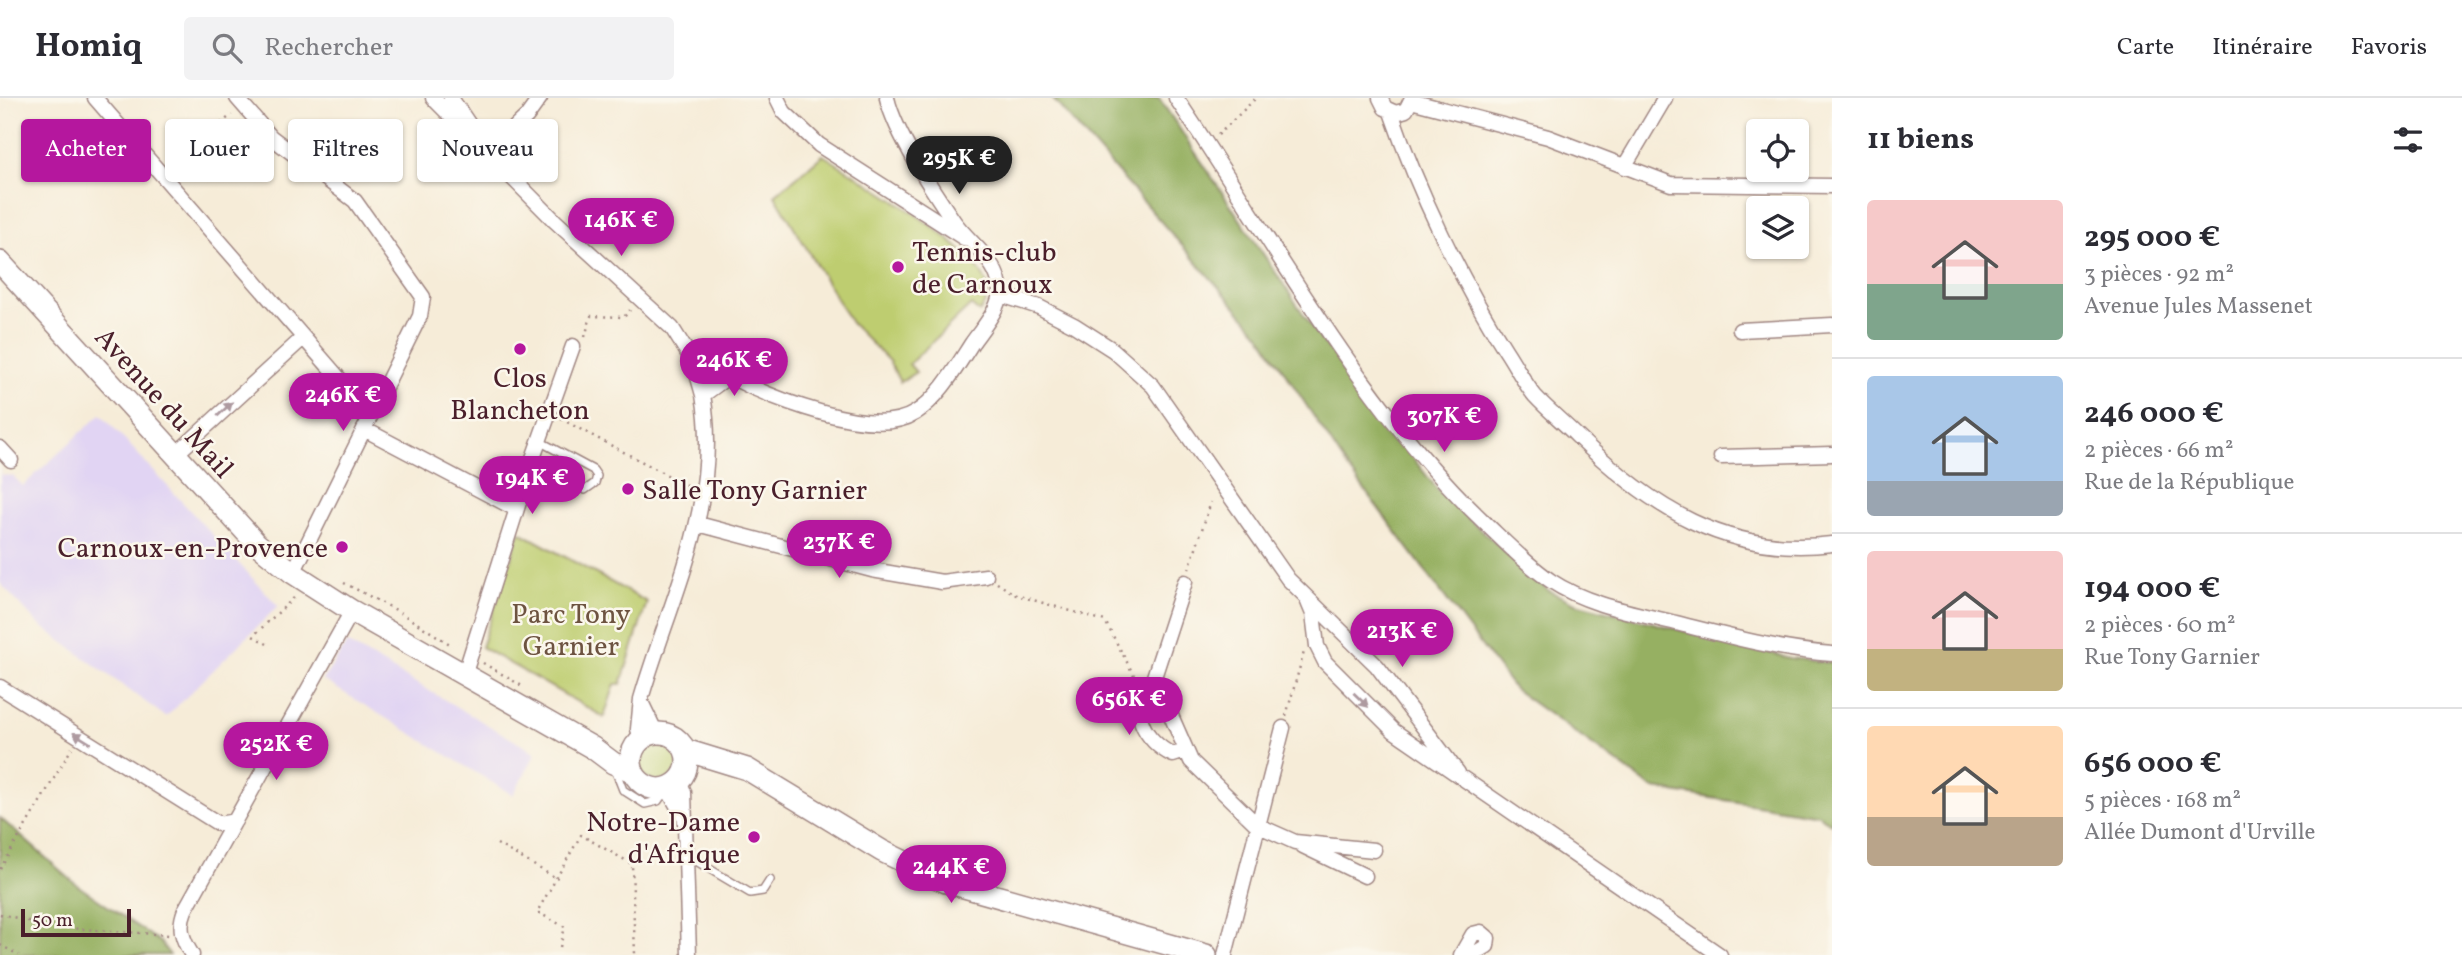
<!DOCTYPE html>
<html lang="fr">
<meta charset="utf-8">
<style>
body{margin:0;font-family:Vollkorn,serif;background:#f2f2f3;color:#2b2b33;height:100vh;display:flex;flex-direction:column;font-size:26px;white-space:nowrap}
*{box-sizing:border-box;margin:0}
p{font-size:23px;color:#7c7c81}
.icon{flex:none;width:38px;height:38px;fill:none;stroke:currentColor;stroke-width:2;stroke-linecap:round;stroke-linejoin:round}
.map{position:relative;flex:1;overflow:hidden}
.details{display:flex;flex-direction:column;background:#fff;width:630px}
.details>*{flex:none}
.banner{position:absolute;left:21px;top:21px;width:665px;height:63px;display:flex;gap:14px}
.tools{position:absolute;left:1746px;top:21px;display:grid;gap:14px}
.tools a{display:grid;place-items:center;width:63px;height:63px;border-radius:7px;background:#fff;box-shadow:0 2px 5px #0004;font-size:35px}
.scale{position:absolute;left:21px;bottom:18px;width:110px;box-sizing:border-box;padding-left:7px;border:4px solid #4a1f2b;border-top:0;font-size:19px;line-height:24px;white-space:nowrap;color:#4a1f2b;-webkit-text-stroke:5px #fbf7ec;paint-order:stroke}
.price{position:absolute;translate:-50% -60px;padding:0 16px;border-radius:24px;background:#b5179e;color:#fff;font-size:23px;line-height:46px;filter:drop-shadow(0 2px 4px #0008)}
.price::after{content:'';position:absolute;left:50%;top:42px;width:21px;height:16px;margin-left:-10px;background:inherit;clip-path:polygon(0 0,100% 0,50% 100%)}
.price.on{background:#222;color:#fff}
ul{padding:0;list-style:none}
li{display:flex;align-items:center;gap:21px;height:175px;padding:0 35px}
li+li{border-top:2px solid #e1e1e2}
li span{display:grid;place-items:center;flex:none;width:196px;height:140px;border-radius:7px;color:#555}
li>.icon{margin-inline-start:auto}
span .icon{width:84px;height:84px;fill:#fffc;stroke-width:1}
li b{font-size:30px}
h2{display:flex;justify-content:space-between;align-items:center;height:84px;padding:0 35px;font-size:30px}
.chip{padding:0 24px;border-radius:7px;background:#fff;box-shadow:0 2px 5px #0004;font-size:24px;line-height:63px}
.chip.on{background:#b5179e;color:#fff}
header{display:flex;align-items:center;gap:42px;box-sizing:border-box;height:98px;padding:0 35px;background:#fff;border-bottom:2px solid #e1e1e2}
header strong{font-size:33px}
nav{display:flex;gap:38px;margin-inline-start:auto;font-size:24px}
.search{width:490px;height:63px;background:#f2f2f3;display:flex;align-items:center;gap:18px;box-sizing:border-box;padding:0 24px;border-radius:7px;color:#7c7c81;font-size:26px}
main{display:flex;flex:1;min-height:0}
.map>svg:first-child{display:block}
</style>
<header>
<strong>Homiq</strong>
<div class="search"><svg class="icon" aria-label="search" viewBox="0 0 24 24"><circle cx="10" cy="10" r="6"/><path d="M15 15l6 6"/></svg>Rechercher</div>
<nav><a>Carte</a><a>Itinéraire</a><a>Favoris</a></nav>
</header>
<main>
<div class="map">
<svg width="1832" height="857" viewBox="0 0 1832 857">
<rect width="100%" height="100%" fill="#fbf7ec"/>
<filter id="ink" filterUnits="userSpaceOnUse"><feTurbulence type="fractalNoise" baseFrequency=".0143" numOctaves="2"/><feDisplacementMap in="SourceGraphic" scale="14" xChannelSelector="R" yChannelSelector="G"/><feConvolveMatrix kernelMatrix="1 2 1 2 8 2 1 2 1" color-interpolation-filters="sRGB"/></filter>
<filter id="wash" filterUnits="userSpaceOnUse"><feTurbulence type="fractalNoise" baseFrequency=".00686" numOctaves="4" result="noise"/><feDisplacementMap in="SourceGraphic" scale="28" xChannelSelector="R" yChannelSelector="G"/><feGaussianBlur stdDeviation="1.57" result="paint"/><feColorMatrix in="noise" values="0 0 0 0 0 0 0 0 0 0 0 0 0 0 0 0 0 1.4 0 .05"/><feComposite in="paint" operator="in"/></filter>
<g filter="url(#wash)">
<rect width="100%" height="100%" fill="#f6ecd8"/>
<path fill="#e1d4f3" d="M101,316l177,192 -112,111 -129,-94 -37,-40v-122l1,14 12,1 10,10z
M347,545l189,110 -23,42 -190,-115z"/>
<path fill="#becd70" stroke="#84764e" stroke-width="2" d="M823,57c38,24 148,88 163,127 4,12 1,21 -7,30l-8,-7 -62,59 7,8 -16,10 -11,-21 -38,-38 -76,-128z
M520,434l127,70 -26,82h-6l-11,33 -123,-70z
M637 662a21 21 0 1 1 42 0a21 21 0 1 1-42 0Z"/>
<path fill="#96b062" stroke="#706846" stroke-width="2" d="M1052,0h107l157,235 125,161 108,97 26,12 215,55 42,5v161l-13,-9 -165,-26 -140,-100 -169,-225 -86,-131z
M0,720l77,67 83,57 10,13h-170z"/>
</g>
<g filter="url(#ink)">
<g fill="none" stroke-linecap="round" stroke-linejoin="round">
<g stroke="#a08682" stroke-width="10">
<path id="lane" d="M691,253l38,25
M533,363l52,29 10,-7 2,-7 -4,-6 -54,-29
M614,669l9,23 22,14 13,-3 8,-12
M686,757l64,38 13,-2 7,-11"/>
</g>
<g stroke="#a08682" stroke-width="17">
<path id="street" d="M95,0l276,317
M237,0l34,39 84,64 68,96 -3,19 -127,257
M433,0l122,123 117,107 22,35 9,32
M451,0l19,28
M777,0l7,14 35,33 145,93
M1176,0c98,144 181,302 308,424 21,20 43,43 67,59 36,24 84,32 125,42 52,13 103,27 156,31
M1380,0l5,10 11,5 10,-3 6,-12
M1411,3l137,36 123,47 161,2
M1391,14c27,79 70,169 115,239 10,15 18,32 29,45 13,14 29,27 42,40 73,71 150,121 255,108
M488,55l39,-37 13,-18
M1624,69l41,-69
M1001,197l38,12 35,18 39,25 40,36 135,193 89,87 81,107
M1740,232l92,-5
M364,331l152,80
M0,350l11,12
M175,357l128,-117
M1721,359l111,-3
M698,426l174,46 70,12 44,-6
M1185,484l-31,95 37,84 66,64 38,17 79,8
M1308,504l5,12 4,32 8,16 69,69 326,224
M464,578l68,-215 41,-115
M1155,586c-31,22 -10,58 18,71l12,-4
M0,589l219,137 16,-3
M642,606l14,29
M641,641l-3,-10 3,-30c29,-100 81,-198 62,-304l26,-19c40,21 144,64 186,37 24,-15 42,-47 57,-70 11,-16 33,-39 27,-61 -5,-23 -30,-40 -44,-59 -21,-30 -60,-90 -68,-125
M679,683l5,11 5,163
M667,690l15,26
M1303,748l62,30
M192,857c-10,-16 -14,-28 -7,-45l167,-299
M1225,857l58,-227
M1461,857l12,-21 8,-2 7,6 -1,8 -15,9"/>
</g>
<g stroke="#a08682" stroke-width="24">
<path id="secondary" d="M0,164l257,282 36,29 59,38 241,137 20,15 19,8
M631 663a28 28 0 1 1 56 0a28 28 0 1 1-56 0Z
M685,652l62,19 135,82 64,31 260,73"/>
</g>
<path stroke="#a08682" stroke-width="2.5" stroke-dasharray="2 5" stroke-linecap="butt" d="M1218,37l38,-37
M170,63l62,-46
M585,239l6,-21 33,1 6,-7
M561,321l127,67
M1189,471l22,-67
M344,485l52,27 57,36
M997,485l19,12 89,26 32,60
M267,546l-14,-8 43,-40
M483,565l39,23
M1286,618l18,-64
M497,746l59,34
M0,771l72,-121
M0,816l53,13 116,8
M0,847l19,10
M560,849l5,-20 -28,-15 44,-77 51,29 3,91"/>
<use href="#lane" stroke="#fff" stroke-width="7"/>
<use href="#street" stroke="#fff" stroke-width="14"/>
<use href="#secondary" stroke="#fff" stroke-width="21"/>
</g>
<defs><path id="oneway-solid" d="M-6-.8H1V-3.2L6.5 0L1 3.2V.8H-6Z" transform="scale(1.75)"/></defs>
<g fill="#ae9aa0">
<use href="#oneway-solid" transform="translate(225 311) rotate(-43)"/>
<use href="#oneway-solid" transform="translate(1361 602) rotate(44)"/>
<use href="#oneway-solid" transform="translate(82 640) rotate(-148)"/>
</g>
</g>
<g fill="#b5179e" stroke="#fbf7ec" stroke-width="2.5">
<circle cx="898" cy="169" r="7"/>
<circle cx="520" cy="251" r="7"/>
<circle cx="628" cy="391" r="7"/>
<circle cx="342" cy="449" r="7"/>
<circle cx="754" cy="739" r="7"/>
</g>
<g text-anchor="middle" stroke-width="5" stroke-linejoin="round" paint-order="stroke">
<g font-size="28" fill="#4a1f2b" stroke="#fbf7ec" text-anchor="start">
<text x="912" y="163">Tennis-club<tspan x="912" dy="32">de Carnoux</tspan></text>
<text x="520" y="289" text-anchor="middle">Clos<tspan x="520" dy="32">Blancheton</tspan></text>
<text x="642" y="401">Salle Tony Garnier</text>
<text x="328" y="459" text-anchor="end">Carnoux-en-Provence</text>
<text x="740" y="733" text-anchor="end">Notre-Dame<tspan x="740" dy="32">d'Afrique</tspan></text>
</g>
<g font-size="28" fill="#4a1f2b" stroke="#fbf7ec">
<text transform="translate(165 304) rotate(48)" y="10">Avenue du Mail</text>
</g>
<g font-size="28" fill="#6d5340" stroke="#fbf7ec">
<text x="571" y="525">Parc Tony<tspan x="571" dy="32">Garnier</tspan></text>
</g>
</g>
</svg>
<div class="tools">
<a><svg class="icon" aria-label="locate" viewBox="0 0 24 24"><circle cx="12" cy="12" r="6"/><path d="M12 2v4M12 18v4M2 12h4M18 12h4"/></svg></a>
<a><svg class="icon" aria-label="layers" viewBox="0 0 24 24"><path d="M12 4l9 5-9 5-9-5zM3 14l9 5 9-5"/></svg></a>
</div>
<div class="scale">50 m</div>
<b class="price on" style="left:959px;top:98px">295K €</b>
<b class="price" style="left:621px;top:160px">146K €</b>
<b class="price" style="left:734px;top:300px">246K €</b>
<b class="price" style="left:343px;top:335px">246K €</b>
<b class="price" style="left:1444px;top:356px">307K €</b>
<b class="price" style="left:532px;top:418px">194K €</b>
<b class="price" style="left:839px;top:482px">237K €</b>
<b class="price" style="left:1402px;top:571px">213K €</b>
<b class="price" style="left:1129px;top:639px">656K €</b>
<b class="price" style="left:276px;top:684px">252K €</b>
<b class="price" style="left:951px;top:807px">244K €</b>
<div class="banner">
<a class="chip on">Acheter</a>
<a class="chip">Louer</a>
<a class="chip">Filtres</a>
<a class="chip">Nouveau</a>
</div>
</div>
<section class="details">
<h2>11 biens<svg class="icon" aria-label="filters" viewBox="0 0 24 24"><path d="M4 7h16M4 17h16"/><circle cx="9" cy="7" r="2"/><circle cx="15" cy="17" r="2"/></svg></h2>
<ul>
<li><span style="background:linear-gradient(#f6c9c9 60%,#7fa58c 0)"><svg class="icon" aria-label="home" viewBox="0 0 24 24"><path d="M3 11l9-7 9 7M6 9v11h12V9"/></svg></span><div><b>295 000 €</b><p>3 pièces · 92 m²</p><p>Avenue Jules Massenet</p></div></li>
<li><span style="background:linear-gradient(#a9c7e8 75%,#9aa5b1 0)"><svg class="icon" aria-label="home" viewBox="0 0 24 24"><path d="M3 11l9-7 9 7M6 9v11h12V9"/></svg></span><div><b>246 000 €</b><p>2 pièces · 66 m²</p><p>Rue de la République</p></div></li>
<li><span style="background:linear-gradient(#f6c9c9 70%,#c2b280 0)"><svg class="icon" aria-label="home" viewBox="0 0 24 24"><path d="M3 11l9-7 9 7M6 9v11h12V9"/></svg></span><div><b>194 000 €</b><p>2 pièces · 60 m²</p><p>Rue Tony Garnier</p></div></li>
<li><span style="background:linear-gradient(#ffd9b3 65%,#b9a48a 0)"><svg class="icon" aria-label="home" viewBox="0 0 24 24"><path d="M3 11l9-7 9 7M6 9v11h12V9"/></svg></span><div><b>656 000 €</b><p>5 pièces · 168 m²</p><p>Allée Dumont d'Urville</p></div></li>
</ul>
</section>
</main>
